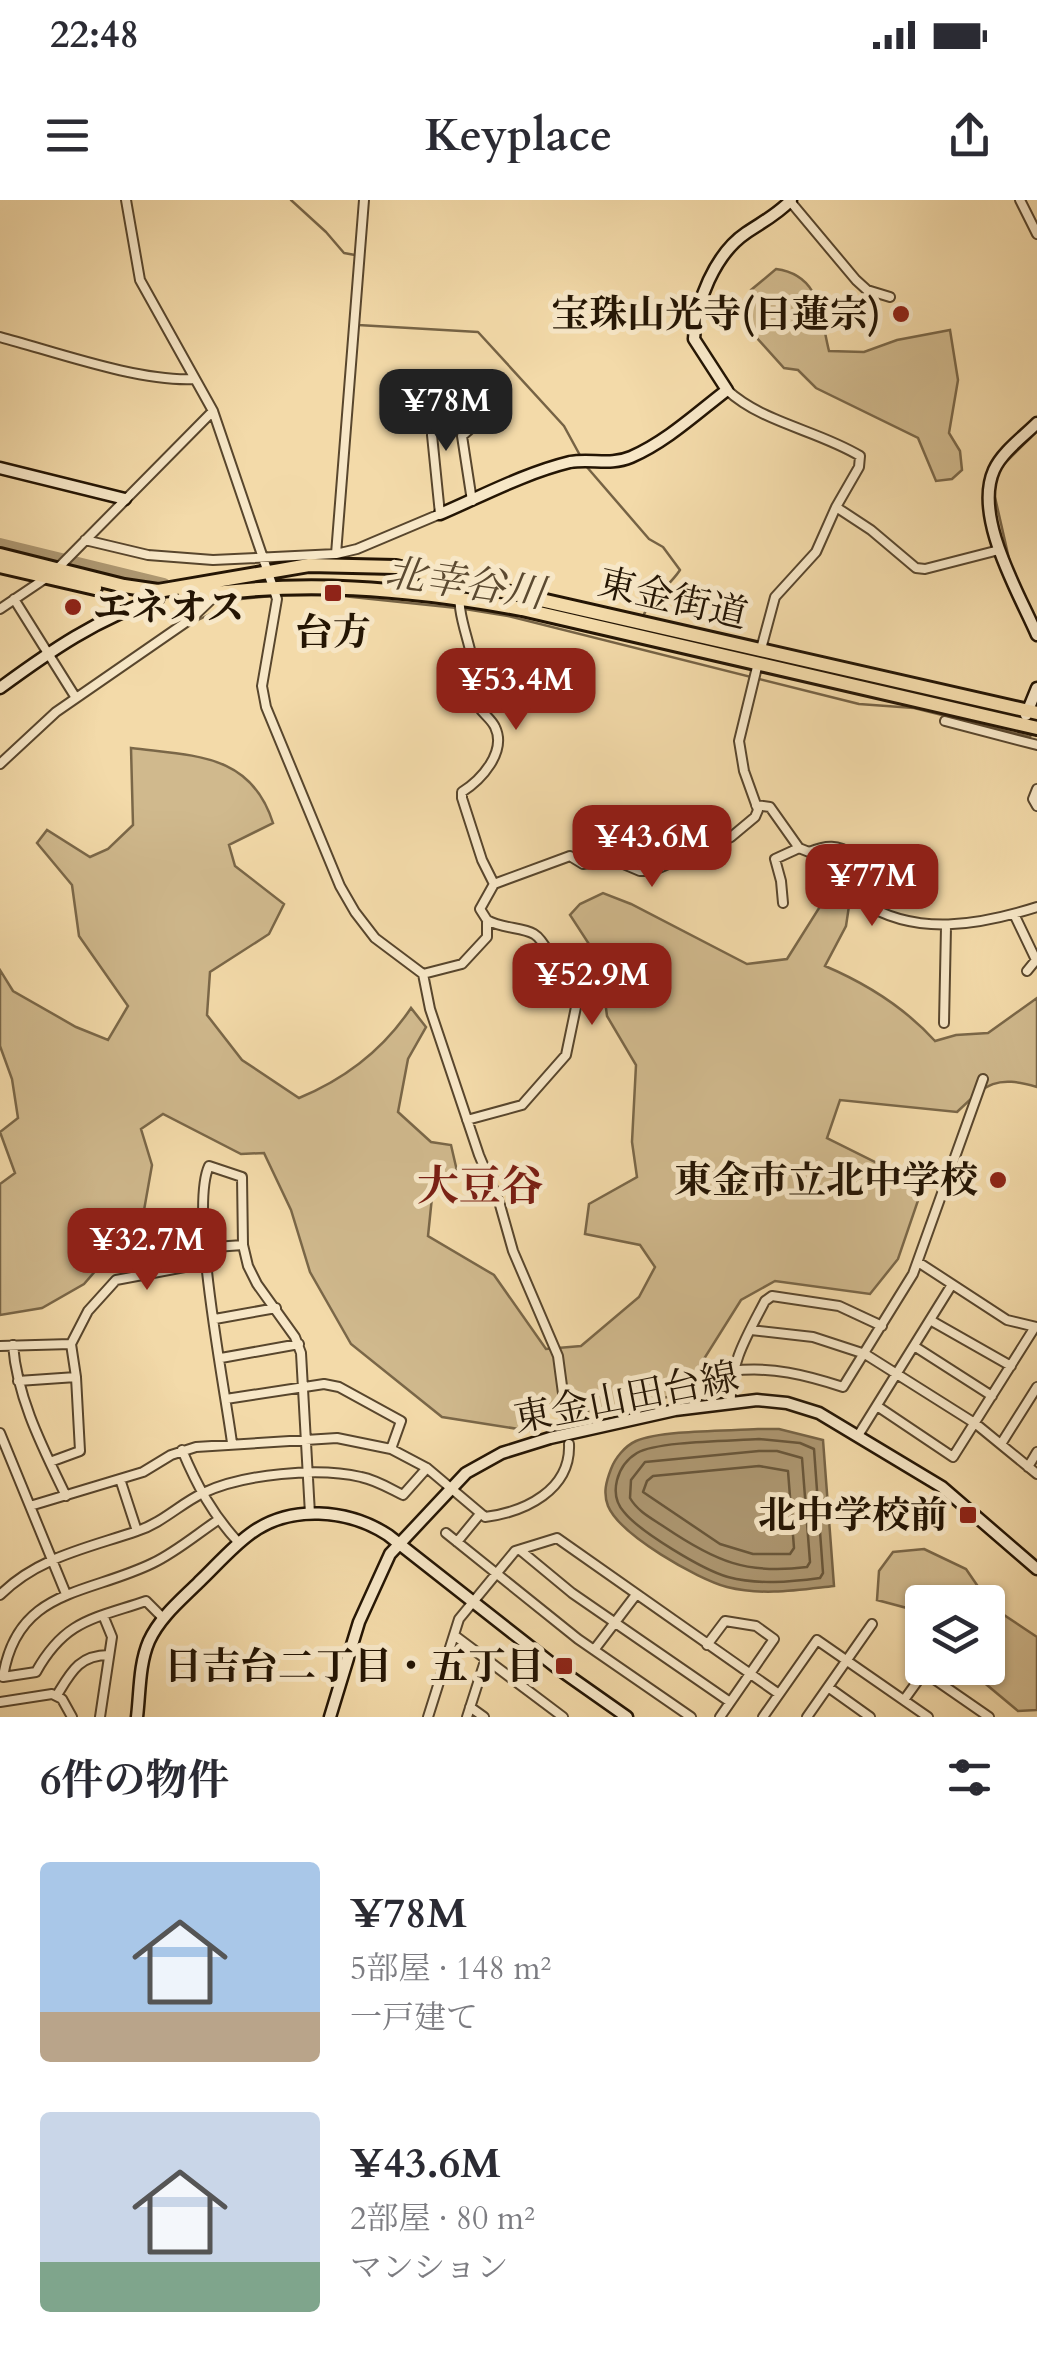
<!DOCTYPE html>
<html lang="ja">
<meta charset="utf-8">
<style>
body{margin:0;font-family:Cardo,"Noto Serif JP",serif;background:#f7f7f7;color:#2b2b33;height:100vh;display:flex;flex-direction:column;font-size:38px;white-space:nowrap}
*{box-sizing:border-box;margin:0}
p{font-size:32px;color:#7c7c81}
.icon{flex:none;width:55px;height:55px;fill:none;stroke:currentColor;stroke-width:2;stroke-linecap:round;stroke-linejoin:round}
.map{position:relative;height:1517px;overflow:hidden}
.drawer{display:flex;flex-direction:column;background:#fff;flex:1}
.drawer>*{flex:none}
.buttons{position:absolute;left:905px;top:1385px;display:grid;gap:20px}
.buttons a{display:grid;place-items:center;width:100px;height:100px;border-radius:10px;background:#fff;box-shadow:0 2px 8px #0004;font-size:50px}
.price{position:absolute;translate:-50% -85px;padding:0 22px;border-radius:20px;background:#8f2418;color:#fff;font-size:32px;line-height:65px;filter:drop-shadow(0 2px 5px #0008)}
.price::after{content:'';position:absolute;left:50%;top:60px;width:30px;height:22px;margin-left:-15px;background:inherit;clip-path:polygon(0 0,100% 0,50% 100%)}
.price.on{background:#222;color:#fff}
ul{padding:0;list-style:none}
li{display:flex;align-items:center;gap:30px;height:250px;padding:0 40px}
li span{display:grid;place-items:center;flex:none;width:280px;height:200px;border-radius:10px;color:#555}
li>.icon{margin-inline-start:auto}
span .icon{width:120px;height:120px;fill:#fffc;stroke-width:1}
li b{font-size:42px}
h2{display:flex;justify-content:space-between;align-items:center;height:120px;padding:0 40px;font-size:42px}
.status{display:flex;justify-content:space-between;align-items:center;height:70px;padding:0 50px;background:#fff;direction:ltr}
.status svg{height:28px;fill:currentColor}
header{display:flex;justify-content:space-between;align-items:center;height:130px;padding:0 40px;background:#fff;font-size:45px;font-weight:700}
.map>svg:first-child{display:block}
</style>
<div class="status"><b>22:48</b><svg viewBox="0 0 49 12"><path d="M0 12V9h3v3zM5 12V6h3v6zM10 12V3h3v9zM15 12V0h3v12zM26 1h20v11H26zM47 4h2v5h-2z"/></svg></div>
<header><svg class="icon" aria-label="menu" viewBox="0 0 24 24"><path d="M4 6h16M4 12h16M4 18h16"/></svg>Keyplace<svg class="icon" aria-label="share" viewBox="0 0 24 24"><path d="M12 15V3M7 8l5-5 5 5M5 13v7h14v-7"/></svg></header>
<div class="map">
<svg width="1037" height="1517" viewBox="0 0 1037 1517">
<rect width="100%" height="100%" fill="#f3daa9"/>
<filter id="stains"><feTurbulence type="fractalNoise" baseFrequency=".002" numOctaves="4"/><feColorMatrix values="0 0 0 0 .2 0 0 0 0 .09 0 0 0 0 .02 0 0 0 .5 -.17"/></filter>
<radialGradient id="worn" r=".72"><stop offset=".6" stop-color="#630" stop-opacity="0"/><stop offset="1" stop-color="#630" stop-opacity=".3"/></radialGradient>
<path fill="#d0b98d" stroke="#7a6748" stroke-width="2.5" d="M776,69c45,6 44,46 53,82l35,1 33,-12 53,-10 8,50 -9,53 11,18 2,19 -10,9 -16,2 -18,-43 -102,-50 -18,-18 -14,-2 -27,-30 -9,-25 3,-23z
M131,548c63,8 120,5 142,75l-44,22 6,21 49,38 -15,30 -59,38 -3,43 35,45 57,38c46,-19 84,-48 112,-90l15,19 -18,32 -10,53 33,30 20,3 6,26 -25,26 -4,39 66,39 52,74 35,-3 58,-49 16,-30 -15,-22 -55,-11 4,-30 48,-27 -5,-35 4,-77 -29,-49 -7,-55 -30,-46 10,-11 23,-11 28,11 116,60 40,-5 32,-51 14,-11 16,9 -3,20 -21,40c40,17 80,42 110,75l21,-6 32,-2 49,-35v89c-41,-12 -50,-4 -80,25l-117,-12 -13,38 96,48 -25,73 -28,35 -95,-13 -34,19 -59,94 -83,18 -57,-6 -11,25 -89,-14 -91,-73 -41,-72 -19,-62 -27,-57 -23,1 -78,-40 -22,15 11,36 -9,51 -59,68 -42,24 -42,7v-131l15,-11 -15,-41 18,-14 -6,-39 -12,-33v-76l13,21 63,36 32,13 20,-34 -49,-70 -7,-51 -35,-42 10,-13 43,27 18,-8 25,-24z
M924,1349l42,20 26,38 45,30v73l-19,1 -43,-36 -1,-7h14v-66h-66v10l-45,-12 2,-29 14,-19z"/>
<path fill="#ad9771" stroke="#766345" stroke-width="2.5" d="M758,1229h21l44,11 11,146c-36,4 -71,10 -107,1 -30,-8 -107,-52 -119,-81 -5,-13 -2,-24 3,-37 4,-11 14,-23 25,-28 26,-11 92,-10 122,-12z"/>
<g fill="none" stroke-linecap="round" stroke-linejoin="round">
<path stroke="#68563a" stroke-width="2.5" d="M759,1239l41,4 14,6 9,124 -3,5c-30,4 -62,7 -92,-1 -25,-7 -88,-45 -104,-65 -16,-18 -7,-47 13,-59 20,-12 96,-12 122,-14z
M759,1251h18l25,7 8,104 -3,5c-60,8 -92,-6 -141,-39 -13,-9 -28,-16 -36,-30l1,-18 14,-18z
M759,1266l29,5 6,77 -4,6h-37l-33,-10 -77,-52 4,-11 6,-5z"/>
<path stroke="#766345" stroke-width="2.5" d="M291,0l35,32 18,21 11,2
M359,108l-1,17 120,7 86,94 18,33
M586,266l63,73 14,8 17,23c-11,17 -31,29 -37,47
M1001,267l36,-36
M994,293l16,70 20,46
M171,395l16,21
M280,395h53l124,13
M465,409l43,7 351,88 55,4 116,29 2,-6
M192,423l49,-24 31,-3"/>
<path stroke="#ad9771" stroke-width="12" d="M0,344l164,40"/>
<g stroke="#58462d" stroke-width="12">
<path id="street" d="M126,0l14,80 73,131 64,188 -15,87 4,21 74,179 15,26 20,26 48,36 7,35 49,146 21,50 13,46 45,105 8,60
M789,0l67,80 11,10 23,7
M1020,0l17,34
M0,137c56,15 139,45 195,42
M727,190c36,33 90,40 133,66l-1,11 -23,40 35,23 45,38 9,1 74,-19
M472,301l-10,-65 14,-12
M85,340l63,15 65,5 123,-6 21,-5 83,-35 -8,-79
M336,354l28,-354
M57,369l156,-158
M462,380c-9,32 9,59 12,91 1,10 -1,22 2,31 4,10 15,16 19,25 12,25 -14,53 -33,65v6l20,62 12,24
M14,399l62,99
M0,409l46,-31
M761,449l14,-52 41,-45 20,-45
M945,521l92,24
M0,564l56,-52 136,-94 24,-23
M1037,589l-4,10 4,7
M756,605l14,2 29,41 10,4c17,-7 29,-8 44,3l9,47c54,35 118,23 175,5
M783,703l-2,-22 -6,-22 24,-11
M1014,714l22,46 -9,11
M423,774l39,-10 25,-27v-17l-7,-11 14,-25 76,-28 13,8 31,-4 26,11h12l79,-34 24,-20 3,-7 -14,-39 -5,-30 19,-78
M944,823l2,-96
M467,920l55,-15 44,-50 10,-48c-9,-16 -28,-65 -42,-73 -12,-7 -31,-5 -47,-14
M918,1062l89,58 29,7
M215,1119l61,-11
M930,1120l81,46
M751,1130l62,7 52,17 111,70 61,50
M13,1145c4,53 30,103 53,151
M0,1146l71,-2
M914,1146l78,50
M221,1158l78,-14
M732,1171c39,-5 74,4 111,16l70,-113 70,-195
M18,1181l58,-4
M226,1199l98,-15 15,3 62,34 -10,28
M731,1202c-2,-38 17,-68 34,-101l7,-5 67,10 43,20
M877,1206l76,51 82,-130
M0,1233l66,161
M859,1234l92,-148
M232,1243c-7,-55 -43,-234 -23,-277l33,11 1,68 5,21 9,18 38,53 6,16 9,161
M1001,1244l36,-57
M182,1250c15,36 31,65 57,93
M50,1262l30,-11 -4,-74 -5,-33 17,-33 28,-31 85,-16 4,-11 10,-6 28,-2
M1028,1267l9,-15
M120,1279l17,52
M30,1306l113,-34 28,-17 25,-8 141,-9 54,11 36,19 58,49c40,-5 86,-27 84,-73
M446,1333l132,106 113,78
M457,1342l23,-28
M520,1350l52,43 158,109
M0,1395c38,-38 88,-47 137,-64 25,-8 43,-27 66,-38 40,-19 115,-26 158,-16 15,3 28,11 42,18l24,-27
M163,1418l-17,-17c-53,18 -81,19 -110,71l-33,5c14,-89 85,-82 150,-114 23,-11 44,-29 65,-43
M454,1435l109,82
M707,1445l18,-24 31,5 18,13 -54,78
M594,1450l41,-54
M924,1472l65,45
M828,1487l42,30
M57,1495c14,-23 22,-40 52,-40
M904,1500l23,-32
M0,1502l52,-8 10,5 10,18
M470,1507l14,10
M100,1517l12,-80 -9,-22
M428,1517l31,-98 56,-68 42,-13 222,156
M467,1517l18,-56
M763,1517l54,-77 111,77
M807,1517l65,-93"/>
</g>
<g stroke="#241504" stroke-width="15">
<path id="secondary" d="M1037,223c-14,14 -35,29 -43,47 -21,47 25,123 43,165
M0,268l125,31
M440,314c42,-18 85,-41 130,-52 21,-4 40,4 61,-5 35,-15 66,-44 96,-67l-33,-51c1,-36 21,-85 52,-106 16,-11 31,-18 45,-33
M0,488c49,-36 99,-71 158,-89
M1026,515l11,-27
M137,1517c3,-25 2,-53 12,-76 11,-24 32,-41 50,-59 17,-16 32,-34 51,-48 40,-30 98,-25 138,1l168,132 71,50
M330,1517l29,-95 31,-68 76,-81 36,-20 48,-15 125,-28 82,-10 30,3 32,10 123,74 95,82"/>
</g>
<g stroke="#241504" stroke-width="18">
<path id="highway" d="M0,355l124,31 34,5 151,-26 87,2 641,146
M0,366l95,22
M184,397c117,-18 222,-9 338,12l515,119"/>
</g>
<use href="#street" stroke="#f7e7c7" stroke-width="8"/>
<use href="#secondary" stroke="#f7e7c7" stroke-width="10"/>
<use href="#highway" stroke="#f3daa9" stroke-width="12"/>
</g>
<g fill="#8f2418" stroke="#f7e7c7" stroke-width="4">
<circle cx="901" cy="114" r="10"/>
<rect x="323" y="383" width="20" height="20" rx="5"/>
<circle cx="73" cy="407" r="10"/>
<circle cx="998" cy="980" r="10"/>
<rect x="958" y="1305" width="20" height="20" rx="5"/>
<rect x="554" y="1456" width="20" height="20" rx="5"/>
</g>
<g text-anchor="middle" stroke-width="10" stroke-linejoin="round" paint-order="stroke">
<g font-size="38" font-weight="bold" fill="#241504" stroke="#f7e7c7" text-anchor="end">
<text x="881" y="127">宝珠山光寺(日蓮宗)</text>
<text x="93" y="420" text-anchor="start">エネオス</text>
<text x="333" y="445" text-anchor="middle">台方</text>
<text x="978" y="993">東金市立北中学校</text>
<text x="948" y="1328">北中学校前</text>
<text x="544" y="1479">日吉台二丁目・五丁目</text>
</g>
<g font-size="38" fill="#241504" stroke="#f7e7c7">
<text transform="translate(673 398) rotate(13)" y="13">東金街道</text>
<text transform="translate(626 1197) rotate(-11)" y="13">東金山田台線</text>
</g>
<g font-size="40" font-style="italic" fill="#5b4930" stroke="#f7e7c7">
<text transform="translate(465 382) rotate(8)" y="14">北幸谷川</text>
</g>
<g font-size="42" font-weight="bold" fill="#7a1f14" stroke="#f7e7c7">
<text x="480" y="1000">大豆谷</text>
</g>
</g>
<rect width="100%" height="100%" filter="url(#stains)"/>
<rect width="100%" height="100%" fill="url(#worn)"/>
</svg>
<div class="buttons">
<a><svg class="icon" aria-label="layers" viewBox="0 0 24 24"><path d="M12 4l9 5-9 5-9-5zM3 14l9 5 9-5"/></svg></a>
</div>
<b class="price on" style="left:446px;top:254px">¥78M</b>
<b class="price" style="left:516px;top:533px">¥53.4M</b>
<b class="price" style="left:652px;top:690px">¥43.6M</b>
<b class="price" style="left:872px;top:729px">¥77M</b>
<b class="price" style="left:592px;top:828px">¥52.9M</b>
<b class="price" style="left:147px;top:1093px">¥32.7M</b>
</div>
<section class="drawer">
<h2>6件の物件<svg class="icon" aria-label="filters" viewBox="0 0 24 24"><path d="M4 7h16M4 17h16"/><circle cx="9" cy="7" r="2"/><circle cx="15" cy="17" r="2"/></svg></h2>
<ul>
<li><span style="background:linear-gradient(#a9c7e8 75%,#b9a48a 0)"><svg class="icon" aria-label="home" viewBox="0 0 24 24"><path d="M3 11l9-7 9 7M6 9v11h12V9"/></svg></span><div><b>¥78M</b><p>5部屋 · 148 m²</p><p>一戸建て</p></div></li>
<li><span style="background:linear-gradient(#c9d6e8 75%,#7fa58c 0)"><svg class="icon" aria-label="home" viewBox="0 0 24 24"><path d="M3 11l9-7 9 7M6 9v11h12V9"/></svg></span><div><b>¥43.6M</b><p>2部屋 · 80 m²</p><p>マンション</p></div></li>
</ul>
</section>
